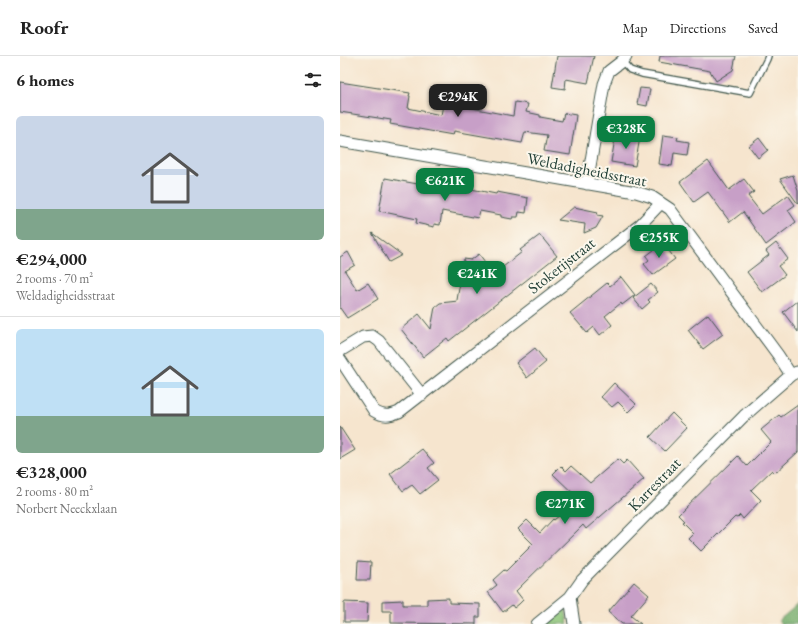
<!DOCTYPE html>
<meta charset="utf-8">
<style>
body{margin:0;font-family:"EB Garamond",serif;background:#f2f2f2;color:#222;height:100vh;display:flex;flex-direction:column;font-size:15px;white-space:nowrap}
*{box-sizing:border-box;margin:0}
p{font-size:13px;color:#767676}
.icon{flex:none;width:22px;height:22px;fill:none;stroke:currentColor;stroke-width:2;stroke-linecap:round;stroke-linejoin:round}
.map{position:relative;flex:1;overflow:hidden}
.sheet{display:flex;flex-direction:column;background:#fff;width:340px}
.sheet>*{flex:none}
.price{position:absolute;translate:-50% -34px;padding:0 9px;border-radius:8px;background:#0b8043;color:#fff;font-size:13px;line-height:26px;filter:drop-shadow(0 1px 2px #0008)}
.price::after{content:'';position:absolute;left:50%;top:24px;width:12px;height:9px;margin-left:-6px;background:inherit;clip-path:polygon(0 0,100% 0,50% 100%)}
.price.active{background:#222;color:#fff}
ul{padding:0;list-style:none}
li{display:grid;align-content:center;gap:8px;height:212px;padding:0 16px}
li+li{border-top:1px solid #e0e0e0}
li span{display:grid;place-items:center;height:124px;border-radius:6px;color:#555}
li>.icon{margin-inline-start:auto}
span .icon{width:72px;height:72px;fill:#fffc;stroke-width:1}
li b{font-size:17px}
h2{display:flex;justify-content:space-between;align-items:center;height:48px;padding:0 16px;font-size:17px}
header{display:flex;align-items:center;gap:24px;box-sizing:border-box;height:56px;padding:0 20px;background:#fff;border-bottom:1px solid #e0e0e0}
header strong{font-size:19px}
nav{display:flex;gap:22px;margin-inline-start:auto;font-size:14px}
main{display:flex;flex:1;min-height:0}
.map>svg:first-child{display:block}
</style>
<header>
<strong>Roofr</strong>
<nav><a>Map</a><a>Directions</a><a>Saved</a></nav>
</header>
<main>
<section class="sheet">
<h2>6 homes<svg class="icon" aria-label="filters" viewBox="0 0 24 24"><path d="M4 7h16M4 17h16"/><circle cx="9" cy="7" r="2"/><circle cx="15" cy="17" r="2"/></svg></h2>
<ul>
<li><span style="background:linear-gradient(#c9d6e8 75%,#7fa58c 0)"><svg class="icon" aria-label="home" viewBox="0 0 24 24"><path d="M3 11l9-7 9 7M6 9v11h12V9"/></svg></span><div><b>€294,000</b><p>2 rooms · 70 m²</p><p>Weldadigheidsstraat</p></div></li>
<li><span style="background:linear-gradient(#bfe0f5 70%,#7fa58c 0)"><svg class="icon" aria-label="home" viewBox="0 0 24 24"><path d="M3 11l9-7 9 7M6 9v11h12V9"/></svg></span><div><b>€328,000</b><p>2 rooms · 80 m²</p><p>Norbert Neeckxlaan</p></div></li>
</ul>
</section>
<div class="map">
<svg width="458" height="568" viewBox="0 0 458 568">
<rect width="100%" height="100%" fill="#fbf7ec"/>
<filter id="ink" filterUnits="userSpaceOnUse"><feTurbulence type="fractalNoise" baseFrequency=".025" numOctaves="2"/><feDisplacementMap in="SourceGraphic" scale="8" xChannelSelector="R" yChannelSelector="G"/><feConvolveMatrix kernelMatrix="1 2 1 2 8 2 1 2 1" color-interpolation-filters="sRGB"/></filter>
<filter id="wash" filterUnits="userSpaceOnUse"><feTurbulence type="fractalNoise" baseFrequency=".012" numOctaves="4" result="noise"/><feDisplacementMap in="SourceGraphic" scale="16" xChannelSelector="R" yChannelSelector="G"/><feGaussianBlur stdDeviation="0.9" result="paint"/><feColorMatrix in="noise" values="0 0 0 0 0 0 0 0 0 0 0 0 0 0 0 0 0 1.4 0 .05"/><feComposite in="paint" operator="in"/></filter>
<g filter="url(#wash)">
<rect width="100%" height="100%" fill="#f6e5ce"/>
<path fill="#8cc578" stroke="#568156" d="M225,551l3,17h-26z"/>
<path fill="#71aa68" stroke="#48744e" d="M458,548v20h-17l-3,-3z"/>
<g id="blocks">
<path fill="#c79fc7" d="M217,0h37l-6,27 -22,-4 -1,10 -13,-2z
M320,0h76l-3,14 -17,11 -6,-10 -51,-9z
M0,26l70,11 -1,3h1l-2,12 33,7 3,-15 23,4 -1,3 47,9 2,-14 13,2 -2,8 14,3v2l22,4 2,-8 12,2 -1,8 -5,32 -26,-4 3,-16 -22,-3 -3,11 -68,-12 -1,4 -63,-11 1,-4 -51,-8z
M300,32l10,1 -3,17 -10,-2z
M276,77l24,4 -5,29 -24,-4z
M323,79l15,2 -1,3 12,2 -2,13 -13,-2 -2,13 -13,-2z
M419,82l9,12 -10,8 -9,-12z
M368,105l21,29 15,-11 10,13 -6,4 14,18 26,-19 7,10 -7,5 8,12 -30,23 -23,-33 -13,10 -22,-30 -14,10 -14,-20z
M453,119l5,16v13l-18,-25z
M45,122l76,14v-5l35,7 1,-2 31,6 -2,15 -7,-1 -1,5h-5l-1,2 -11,-2v-2l-21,-4 -2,7 -36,-7 -2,14 -6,-1v3l-18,-4 1,-4 -38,-8z
M234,151l24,5 -1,3 6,1 -7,12 -12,5 1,-9 -27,-4z
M32,177l30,22 -13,7z
M200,179l17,21 -108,85 -2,-3 -24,19 -22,-28 18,-15 12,15 4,-22 5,-4 18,-2 -1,-1 7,-41 7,1 8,-6 15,20 28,-22 -2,-2z
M323,187l12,16 -22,16 -9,-11 5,-4 -3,-4z
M436,187l12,16 -10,7 7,9 -23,17 -15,-20 22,-17 -3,-4z
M8,196l7,13 -10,6 12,19 11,-7 10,16 -31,19 -7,-10v-51z
M281,221l14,18 -13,10 -1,-2 -16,13 7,9 -12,10 -6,-8 -7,6 -17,-20 37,-30 3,3z
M311,228l7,8 -10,8 2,2 -8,7 -9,-11z
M458,244v32l-15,-20z
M368,258l15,20 -20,15 -15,-19z
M195,292l11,14 -19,16 -11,-15z
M274,327l22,21 -8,8 -10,-10 -6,5 -11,-10z
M458,349v47l-23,21 -3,-3 -21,20 10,10 -18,19 -3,-4 -3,3 -2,-1 -34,34 -13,-13 5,-5 -11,-11 2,-1 -6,-6 60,-59 9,10 24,-24 -10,-12 18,-15 2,2z
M332,357l15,15 -22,23 -15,-14z
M0,371l15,23 -15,9z
M82,393l12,14 -6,5 10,12 -18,14 -8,-9 -9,6 -13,-17z
M278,403l5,5 4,-4 17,19 -58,50 -3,-4 -67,66 7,9 -4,4 -5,4 -2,-3 -9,7 -15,-20 9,-7 -4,-5 11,-10 2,1 27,-27 -15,-15 9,-9 13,13 13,-14 1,1 25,-21 -26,-25 8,-8 5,5 5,-5 19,17z
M18,505l13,1 -1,18h-13z
M294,526l15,13 -18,21 10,8h-19l-14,-12z
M109,542v5l31,1v13h-4v7l-85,-1v-12h-9v-10l21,-1v5h24v-6z
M4,546l24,1 -1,19h-23z"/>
</g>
</g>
<g filter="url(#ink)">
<use href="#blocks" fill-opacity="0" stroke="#3f564b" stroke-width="1"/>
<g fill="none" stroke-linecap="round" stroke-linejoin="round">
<g stroke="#3f564b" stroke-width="8">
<path id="service" d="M282,5l8,9 12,4 108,19 17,-34 1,-3"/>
</g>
<g stroke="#3f564b" stroke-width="13">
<path id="minor" d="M0,85l296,51 16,5 18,12 108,146 13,20
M247,128l17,-100 5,-13 13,-10 4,-5
M0,295l23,-14 9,-1 7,5 43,54
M0,303l34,52c10,6 15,5 25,1l241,-187 21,-22
M230,541l4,27
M197,568l33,-27 12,-17 162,-164 47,-41 6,-3"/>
</g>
<use href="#service" stroke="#fff" stroke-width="5.5"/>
<use href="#minor" stroke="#fff" stroke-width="11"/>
</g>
</g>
<g text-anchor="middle" stroke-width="4" stroke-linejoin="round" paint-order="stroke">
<g font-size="16" fill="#1f3d34" stroke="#fbf7ec">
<text transform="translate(247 113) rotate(11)" y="6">Weldadigheidsstraat</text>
<text transform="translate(221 209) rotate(-38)" y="6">Stokerijstraat</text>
<text transform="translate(314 428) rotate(-46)" y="6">Karrestraat</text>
</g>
</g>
</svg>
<b class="price active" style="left:118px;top:62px">€294K</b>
<b class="price" style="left:286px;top:94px">€328K</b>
<b class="price" style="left:105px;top:146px">€621K</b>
<b class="price" style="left:319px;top:203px">€255K</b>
<b class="price" style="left:137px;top:239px">€241K</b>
<b class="price" style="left:225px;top:469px">€271K</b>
</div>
</main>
